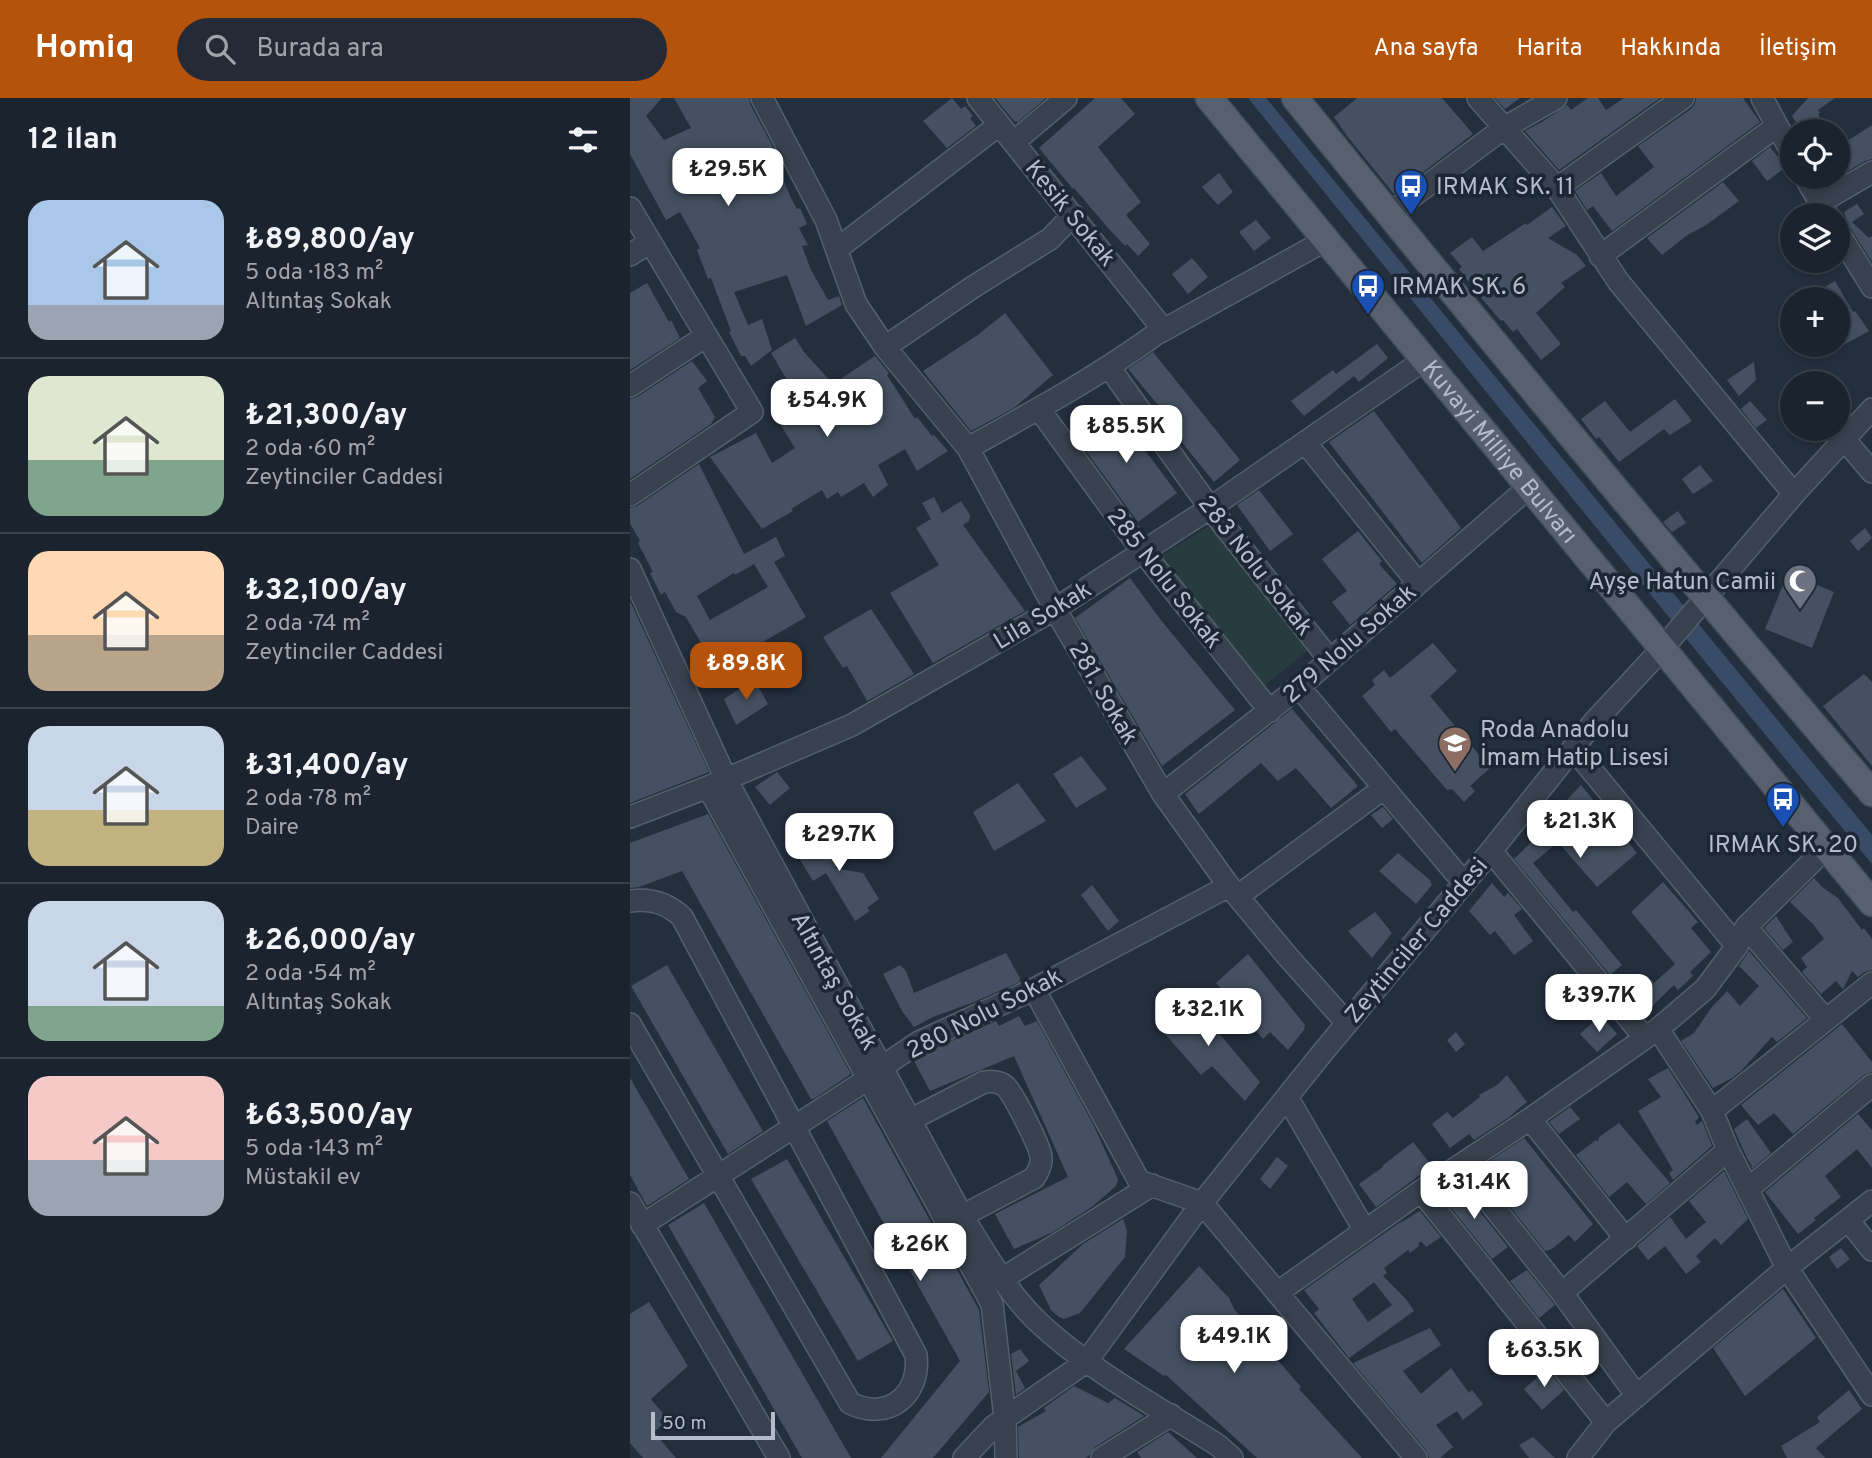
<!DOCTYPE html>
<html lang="tr">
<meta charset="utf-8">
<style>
body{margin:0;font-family:Overpass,sans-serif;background:#242b36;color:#f1f3f6;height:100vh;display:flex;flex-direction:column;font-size:26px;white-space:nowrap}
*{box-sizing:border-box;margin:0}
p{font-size:23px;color:#a0a4aa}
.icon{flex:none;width:38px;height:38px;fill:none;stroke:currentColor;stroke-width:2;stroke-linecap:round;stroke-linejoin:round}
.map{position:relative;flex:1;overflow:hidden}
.drawer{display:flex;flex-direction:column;background:#1b232e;width:630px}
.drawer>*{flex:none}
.fabs{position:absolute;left:1150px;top:21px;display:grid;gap:14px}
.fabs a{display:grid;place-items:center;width:70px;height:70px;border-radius:50%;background:#1b232e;box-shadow:0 4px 10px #0003,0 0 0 2px #39404a;font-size:35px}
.scale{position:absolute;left:21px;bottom:18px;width:124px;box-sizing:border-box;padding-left:7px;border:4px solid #b4bcc9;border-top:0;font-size:19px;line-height:24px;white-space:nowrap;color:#b4bcc9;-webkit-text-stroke:5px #1d2633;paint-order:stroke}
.price{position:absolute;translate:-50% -60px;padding:0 16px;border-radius:14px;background:#fff;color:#222;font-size:23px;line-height:46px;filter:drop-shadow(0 2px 4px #0008)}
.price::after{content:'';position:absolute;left:50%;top:42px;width:21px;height:16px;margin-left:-10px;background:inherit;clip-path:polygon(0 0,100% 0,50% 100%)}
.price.on{background:#b45309;color:#fff}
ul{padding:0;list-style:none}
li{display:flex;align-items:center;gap:21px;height:175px;padding:0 28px}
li+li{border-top:2px solid #39404a}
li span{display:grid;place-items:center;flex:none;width:196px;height:140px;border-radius:21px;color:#555}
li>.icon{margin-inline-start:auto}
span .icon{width:84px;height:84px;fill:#fffc;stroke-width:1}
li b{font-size:30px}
h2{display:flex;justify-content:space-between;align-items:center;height:84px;padding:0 28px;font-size:30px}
header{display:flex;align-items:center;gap:42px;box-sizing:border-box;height:98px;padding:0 35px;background:#b45309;color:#fff}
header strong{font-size:33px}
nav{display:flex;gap:38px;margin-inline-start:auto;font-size:24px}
.search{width:490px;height:63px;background:#242b36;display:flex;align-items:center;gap:18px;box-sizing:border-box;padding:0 24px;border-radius:38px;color:#a0a4aa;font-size:26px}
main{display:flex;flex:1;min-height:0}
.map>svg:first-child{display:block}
</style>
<header>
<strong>Homiq</strong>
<div class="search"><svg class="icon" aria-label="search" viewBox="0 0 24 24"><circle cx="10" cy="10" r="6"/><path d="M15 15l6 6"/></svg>Burada ara</div>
<nav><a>Ana sayfa</a><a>Harita</a><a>Hakkında</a><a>İletişim</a></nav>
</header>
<main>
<section class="drawer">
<h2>12 ilan<svg class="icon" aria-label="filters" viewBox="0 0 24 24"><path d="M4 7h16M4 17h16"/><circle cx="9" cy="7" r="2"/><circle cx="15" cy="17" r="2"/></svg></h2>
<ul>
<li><span style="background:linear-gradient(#a9c7e8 75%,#9aa5b1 0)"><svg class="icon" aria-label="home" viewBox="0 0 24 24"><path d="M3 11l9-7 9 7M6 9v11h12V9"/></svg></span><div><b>₺89,800/ay</b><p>5 oda · 183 m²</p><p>Altıntaş Sokak</p></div></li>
<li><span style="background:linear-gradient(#dfe7d0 60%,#7fa58c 0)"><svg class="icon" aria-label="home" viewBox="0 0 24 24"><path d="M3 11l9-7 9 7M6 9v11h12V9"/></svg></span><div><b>₺21,300/ay</b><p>2 oda · 60 m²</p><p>Zeytinciler Caddesi</p></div></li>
<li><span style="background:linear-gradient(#ffd9b3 60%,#b9a48a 0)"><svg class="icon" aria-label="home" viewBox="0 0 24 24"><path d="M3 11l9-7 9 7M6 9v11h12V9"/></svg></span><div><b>₺32,100/ay</b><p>2 oda · 74 m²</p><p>Zeytinciler Caddesi</p></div></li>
<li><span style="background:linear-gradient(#c9d6e8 60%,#c2b280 0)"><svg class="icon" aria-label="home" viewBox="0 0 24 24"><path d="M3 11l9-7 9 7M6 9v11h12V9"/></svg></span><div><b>₺31,400/ay</b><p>2 oda · 78 m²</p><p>Daire</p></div></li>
<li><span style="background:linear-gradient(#c9d6e8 75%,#7fa58c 0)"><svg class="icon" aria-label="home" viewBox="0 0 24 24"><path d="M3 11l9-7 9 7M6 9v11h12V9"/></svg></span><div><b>₺26,000/ay</b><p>2 oda · 54 m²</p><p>Altıntaş Sokak</p></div></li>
<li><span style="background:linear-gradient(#f6c9c9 60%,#9aa5b1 0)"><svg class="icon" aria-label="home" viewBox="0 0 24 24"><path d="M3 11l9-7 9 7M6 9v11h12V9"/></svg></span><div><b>₺63,500/ay</b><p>5 oda · 143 m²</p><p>Müstakil ev</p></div></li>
</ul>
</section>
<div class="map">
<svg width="1242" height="1360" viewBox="0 0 1242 1360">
<rect width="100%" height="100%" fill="#242f3e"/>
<path fill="#263c3f" d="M581,427l99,124 -46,37 -107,-128z"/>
<path fill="#394c67" d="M618,0h18l606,737v29l-170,-206z"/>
<path fill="#455162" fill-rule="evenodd" d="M0,0h32l-16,18 18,24 27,-12 -17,-30h75l1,6 23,43 -48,25 11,22 45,-19 10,23 6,11 3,-1 7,16 -8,4 9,17 -6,1 9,24 17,30 11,-4 3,9 -36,21 -19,-51 -53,17 14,33 14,-6 10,31 -21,16 -6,-10h-4l-12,-24 2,-1 -20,-53 -3,1 -11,-29 3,-2 -20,-36 -14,8 -36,-66z
M322,0l9,11 4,-3 8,10 -3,2 6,8 -29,22 -24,-27z
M365,0h51l-28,24 -4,-1z
M465,0h26l14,16 -37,33 43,55 -15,13 24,29 -12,12 -11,-12 -2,2 -16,-17 -35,-41 -1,1 -34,-41z
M727,0h85l31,36 -79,60 -47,-58 -13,-19z
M865,0h25l-15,11z
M958,0h10l8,12 18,-12h36l-101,72 -34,-39 17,-9 25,-17 4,5z
M1066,0h47l17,24 -148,109 -19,-25 -6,4 -12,-19 26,-18 15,23 38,-29 -16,-21 53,-37 4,-5z
M1178,0h27l-17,12 2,3 -2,1 2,4 -19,12 -9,-14z
M1242,27v34l-7,2 -27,16v-30z
M1140,49l16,20 -19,14 -15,-20z
M589,75l14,19 -15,13 -16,-18z
M1093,84l16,19 -33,24 -20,11 -24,19 -15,-17z
M1227,106l7,10 -12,8 17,16 3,-2v26l-22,-35 -6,-15z
M922,109l14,19 -18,12 29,17 9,11 -25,17 4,4 -29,26 25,31 -20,16 -24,-31 -4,3 -10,-12 -2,1 -18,-21 -24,-31 3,-2 -12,-14 22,-16 11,14 43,-28 1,2z
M626,122l15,18 -17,13 -15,-19z
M562,160l16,19 -20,17 -16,-20z
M1205,183l18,31 2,-1 14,20 -31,17v-49h-33z
M17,185l22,39 2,-2 9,18 -50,32v-77z
M375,215l48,62 -39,33 -43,23 -48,-60 56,-37z
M165,240l9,14 29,32 42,-28 14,17 -2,2 28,44 2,-2 15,19 2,-1 14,16 -31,20 -12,-22 -27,16 10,20 -15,12 -9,-14 -23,14 -3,-5 -11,7 -5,-9 -31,19 2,2 -31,18 -52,-72 46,-24 16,30 23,-15 -20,-32 24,-16 -28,-47z
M747,246l11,14 -29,24 -5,-6 -50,40 -13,-15 42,-31 3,4z
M523,254l87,108 -26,22 -50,-62 4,-3 -40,-48z
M62,263l15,20 -9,7 17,29 -4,7 -81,55v-80l7,-2z
M1124,264l2,18 -17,16 -12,-16z
M1045,301l17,22 -22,14 -6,-6 -45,33 -20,-25 -3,2 -15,-20 24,-18 25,31z
M1120,303l17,19 -11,8 -15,-19z
M484,311l63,84 -39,29 -63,-86z
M744,313l87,117 -39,35 -93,-121z
M69,366l45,90 32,-17 9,19 -11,6 32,55 -90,52 -30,-52 -10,-5 -11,-20 -4,3 -11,-22 3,-1 -15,-29 2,-2 -10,-18v-15l7,-2zM124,466l14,23 -58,33 -13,-24 37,-23 1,2z
M1070,367l13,16 -20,13 -11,-15z
M629,392l34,44 -23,17 -33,-46z
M304,399l8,16 19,-12 9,14 -1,6 -6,4 62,86 -92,52 -43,-70 49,-28 -23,-37 15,-9 -9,-16z
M1048,413l8,12 -14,9 -9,-10z
M1235,430l7,10 -14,13 -8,-10z
M728,433l24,30 -3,3 18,20 -47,41 -18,-23 15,-11 -25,-32z
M1158,475l46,19 -22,56 -47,-19z
M500,480l30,41 75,91 -73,56 -87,-148z
M0,503l79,171 -79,31z
M241,511l43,65 -47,27 -20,-35 -4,2 -20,-31z
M803,545l24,28 -27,25 60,72 -20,18 5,5 -11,11 -12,-13 -5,1 -52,-61 -4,3 -29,-36 13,-11 -3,-5 12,-10 6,8z
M1234,576l8,8v84l-49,-60z
M124,581l14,25 -32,21 -12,-26z
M662,611l66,77 -27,22 -35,-40 -18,13 -17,-18 -62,51 -14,-20z
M451,658l26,33 -31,19 -23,-34z
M147,674l13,16 -20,17 -15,-18z
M388,685l28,38 -52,30 -21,-39z
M951,687l56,68 -40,34 -39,-45 -25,21 40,49 3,-2 46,55 -12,10 -96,-116 33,-33v-5z
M753,709l10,12 -11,9 -11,-13z
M78,716l143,260 -36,24 -4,1 -129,-228 -43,16 -9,1v-45z
M202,730l21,28 -19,12 29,5 16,26 -12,9 3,3 -15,10 -29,-48 -13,8 -16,-26z
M768,755l32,27 2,5 -16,19 -37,-33z
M1184,780l8,9 16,11 24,32 2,-2 8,11v31l-8,2 -6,5 -6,-6 -9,18 -7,-8 -15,13 -19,-22 5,-5 -6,-9 23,-19 -11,-15 -23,-22z
M1033,784l35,40 -7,6 20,24 -21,20 3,4 -15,14 -4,-5 -29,28 -14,-17 19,-17 4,4 21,-19 -44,-52z
M862,785l12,14 4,-4 14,16 -8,6 19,26 -19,14 -19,-24 -5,4 -21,-24z
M462,787l27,36 -11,10 -27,-36z
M745,814l17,21 -20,25 -24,-27z
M1146,818l17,26 -10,8 -19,-22z
M1119,853l58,67 -30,24 -5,-5 -31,34 -9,7 -19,10 -32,-47 13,-8 18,-26 15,-16 13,15 19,-20 -20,-20z
M376,855l14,25 -1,4 -45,20 -41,15 -19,10 -12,-16 -19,-37 17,-9 6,6 8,22z
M618,856l57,71 -1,5 -16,20 -18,-18 -7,7 -47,-56z
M37,867l96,166 -35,23 -97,-168z
M560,901l70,83 -15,19 -33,-35 -11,9 -43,-49z
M971,917l16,19 -20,18 -17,-18z
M389,918l6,10 12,-5 56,103 25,55 -2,7 -23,20 -40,26 -39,17 -19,-35 73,-37 -54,-121 -84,35 -16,-30 11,-8 71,-32 3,5z
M1212,926l30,38v10l-8,3 -71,59 -19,-21 -16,12 -17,-20z
M826,934l9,12 -9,8 -9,-12z
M1038,970l31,49 -4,5 2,3 5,-4 1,2 9,23 -39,34 -4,-7 4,-3 -35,-59 23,-14 -13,-18z
M877,977l20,27 -19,16 -34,22 -5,-6 -19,14 -18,-24 15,-12 6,6 27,-21 -1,-2 18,-10z
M0,980l59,101 -42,27 -17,-31z
M233,1000l116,212 10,82 -56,66h-52l79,-97 -133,-240z
M940,1009l10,12 -21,15 -10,-12z
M1228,1016l14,16v38l-15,-19 -32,27 16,21 -27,21 2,2 -18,14 -33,-42z
M1117,1021l24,34 -19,16 -1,-3h1l-5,-8 -13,-29z
M989,1025l51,60 -24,21 -19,-22 -18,15 -33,-42 20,-15 2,2 1,-5z
M894,1040l69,86 -18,18 -6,-7 -17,14 -7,2 -66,-83z
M783,1044l19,24 -56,41 -17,-23 24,-17 -1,-1z
M647,1059l11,9 -18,23 -10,-10z
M157,1061l106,182 -35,20 -107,-182z
M1094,1073l24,48 -27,26 -6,-7 -19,18 5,6 -15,12 -21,-28 -17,14 -11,-14 33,-29 16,22 20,-17 -17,-21z
M827,1085l51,64 -16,12 -52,-65z
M74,1105l147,255h-49l-134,-233z
M790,1113l21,26 -15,10 -5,-6 -3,3 1,2 -9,7 -2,-3 -24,18 3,5 -4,3 23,23 8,12 -65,47 -35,-45 5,-4 -15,-19 98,-69v1zM744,1184l18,23 -24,17 -16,-23z
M493,1121l4,12 -2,26 -45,56 -16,6 -5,-2 -8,-7 -12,-25 44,-41z
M1211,1150l9,11 -13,10 -8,-12z
M569,1168l30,32 5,11 67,78 -2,2 63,69h-105l-91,-83 -2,1 -40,-27z
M897,1172l28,35 -16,13 -29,-37z
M1153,1191l33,49 -71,58 -32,-48z
M19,1204l39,64 -37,33 14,17 -6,5 3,4 -8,7 22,26h-33l-13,-15v-129z
M800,1230l11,17 -38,26 18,23 30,-26 18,25 3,-3 11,14 -20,16 -6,-9 -21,14 17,22 -13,11h-11l-3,-8 -73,-87z
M390,1251l9,12 -13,10 9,17 -9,7 -5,-41z
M917,1271l17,21 -22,20 -18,-21z
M444,1288l34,17 7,-5 29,18 -49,31 -5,8 -5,3h-66l-1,-31 28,-16 -2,-3z
M1219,1292l13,19 -46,39 9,10h-38l-6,-12 39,-24 -3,-5z
M538,1334l29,26h-56l-4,-6z
M903,1339l22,21h-26l-10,-13z"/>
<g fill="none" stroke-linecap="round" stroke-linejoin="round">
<g stroke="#565f6c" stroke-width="24">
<path id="minor" d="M132,0l64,122 30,84 29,43 83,101 87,161 108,185 66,92 59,71 59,66
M848,0l79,90 61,93 176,213
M1132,0l30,55
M384,44l52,-44
M1175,79l22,37
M927,90l126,-90
M1189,105l53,-31
M0,110l122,204 -122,83
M759,116l115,-86 52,-30
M1208,134l34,55
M207,151l162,-124
M0,157l20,-13
M970,158l177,-130
M530,234l166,-92
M255,249l88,-60 77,-48 23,-24
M479,269l101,141 120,152
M0,288l76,-50
M409,311l104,143 127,159
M1214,341l28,33
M675,344l113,141
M338,350c67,-37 133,-73 195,-119l-185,-231
M0,471l96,210 236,437c23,36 44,75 75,105 53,50 121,86 182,125l13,12
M669,589l165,196
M943,650l164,198
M78,689l284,517 13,114 1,40
M533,696l136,-107 230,-200
M0,719l78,-30 144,-62 203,-116 155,-101 214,-148
M861,753l154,187
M608,798l146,-108
M0,803c21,-3 37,2 52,16l234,438c5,40 -28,67 -66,48l-220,-379
M1116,829l80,93
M404,891l105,192 63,22 214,255
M1028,931l54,82 16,39 59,118 85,127
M657,999l78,134
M1082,1013l160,-128
M900,1021l96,120
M280,1022l74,-38c8,-1 15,-1 21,4 8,7 35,60 36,71 1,8 -3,15 -7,21l-72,38
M830,1067l102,128 75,103
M1118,1091l124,-104
M791,1093l185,231
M0,1105l149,255
M1218,1122l24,30
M12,1127l226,-146 14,-12 37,-25 115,-53 195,-103
M372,1181l150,-94
M647,1195l144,-102 109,-72 128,-90 47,-40 32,-43 9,-19 80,-79
M932,1195l166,-143
M334,1360l30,-32 92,-64 116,-159 121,-151 168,-201 103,-129 68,-73 132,-155 78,-85
M472,1360l69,-43
M948,1360l28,-36 181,-154 85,-67"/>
</g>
<g stroke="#414a57" stroke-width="29">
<g id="major">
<path id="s1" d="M579,0l663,805"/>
<path d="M665,0c189,234 381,466 577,695"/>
</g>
</g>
<use href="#minor" stroke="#38414e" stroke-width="21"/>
<use href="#major" stroke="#56606e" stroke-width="26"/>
</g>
<defs>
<g id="bus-pin" transform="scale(1.75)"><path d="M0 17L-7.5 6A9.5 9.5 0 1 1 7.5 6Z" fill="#1a4fb4" stroke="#1d2633"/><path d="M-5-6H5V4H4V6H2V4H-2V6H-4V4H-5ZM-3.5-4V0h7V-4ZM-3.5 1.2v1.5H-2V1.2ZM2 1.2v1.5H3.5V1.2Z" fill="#fff"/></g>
<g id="mosque-pin" transform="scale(1.75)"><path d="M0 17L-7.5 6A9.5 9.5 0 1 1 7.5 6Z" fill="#6b7280" stroke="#1d2633"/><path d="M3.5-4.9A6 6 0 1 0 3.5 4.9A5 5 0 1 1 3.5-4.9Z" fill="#fff"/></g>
<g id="school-pin" transform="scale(1.75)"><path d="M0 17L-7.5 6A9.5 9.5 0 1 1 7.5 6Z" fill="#8d6e63" stroke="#1d2633"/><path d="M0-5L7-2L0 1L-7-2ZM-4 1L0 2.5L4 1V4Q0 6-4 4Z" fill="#fff"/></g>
</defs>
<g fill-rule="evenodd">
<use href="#bus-pin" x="781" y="88"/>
<use href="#bus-pin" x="738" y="188"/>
<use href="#mosque-pin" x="1170" y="483"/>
<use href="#school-pin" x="825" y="645"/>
<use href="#bus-pin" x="1153" y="701"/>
</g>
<g text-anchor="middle" stroke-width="7" stroke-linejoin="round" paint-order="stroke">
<g font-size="24" fill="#b4bcc9" stroke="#1d2633" text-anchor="start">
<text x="806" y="96">IRMAK SK. 11</text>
<text x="762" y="196">IRMAK SK. 6</text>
<text x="1146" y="491" text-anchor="end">Ayşe Hatun Camii</text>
<text x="850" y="639">Roda Anadolu<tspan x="850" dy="28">İmam Hatip Lisesi</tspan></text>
<text x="1153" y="754" text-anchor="middle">IRMAK SK. 20</text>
</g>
<g font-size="24" fill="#b4bcc9" stroke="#1d2633">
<text transform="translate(441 115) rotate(51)" y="8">Kesik Sokak</text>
<text dy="8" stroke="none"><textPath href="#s1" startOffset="458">Kuvayi Milliye Bulvarı</textPath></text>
<text transform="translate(626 467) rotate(52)" y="8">283 Nolu Sokak</text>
<text transform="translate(535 480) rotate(52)" y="8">285 Nolu Sokak</text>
<text transform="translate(412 517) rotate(-31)" y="8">Lila Sokak</text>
<text transform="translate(719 545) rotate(-41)" y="8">279 Nolu Sokak</text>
<text transform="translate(474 595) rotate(60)" y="8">281. Sokak</text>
<text transform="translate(786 842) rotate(-50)" y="8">Zeytinciler Caddesi</text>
<text transform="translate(205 883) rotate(61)" y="8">Altıntaş Sokak</text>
<text transform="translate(354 915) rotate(-27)" y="8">280 Nolu Sokak</text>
</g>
</g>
</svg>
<div class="fabs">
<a><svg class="icon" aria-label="locate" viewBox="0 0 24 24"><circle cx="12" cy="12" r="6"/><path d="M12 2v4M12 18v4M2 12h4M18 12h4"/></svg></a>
<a><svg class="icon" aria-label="layers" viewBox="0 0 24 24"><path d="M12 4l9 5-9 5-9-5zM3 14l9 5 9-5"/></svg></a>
<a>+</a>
<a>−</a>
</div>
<div class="scale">50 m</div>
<b class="price" style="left:98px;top:110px">₺29.5K</b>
<b class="price" style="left:197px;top:341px">₺54.9K</b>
<b class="price" style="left:496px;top:367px">₺85.5K</b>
<b class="price on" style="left:116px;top:604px">₺89.8K</b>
<b class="price" style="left:950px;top:762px">₺21.3K</b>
<b class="price" style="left:209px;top:775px">₺29.7K</b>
<b class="price" style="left:969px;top:936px">₺39.7K</b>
<b class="price" style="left:578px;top:950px">₺32.1K</b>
<b class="price" style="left:844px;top:1123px">₺31.4K</b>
<b class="price" style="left:290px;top:1185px">₺26K</b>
<b class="price" style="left:604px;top:1277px">₺49.1K</b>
<b class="price" style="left:914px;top:1291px">₺63.5K</b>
</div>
</main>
